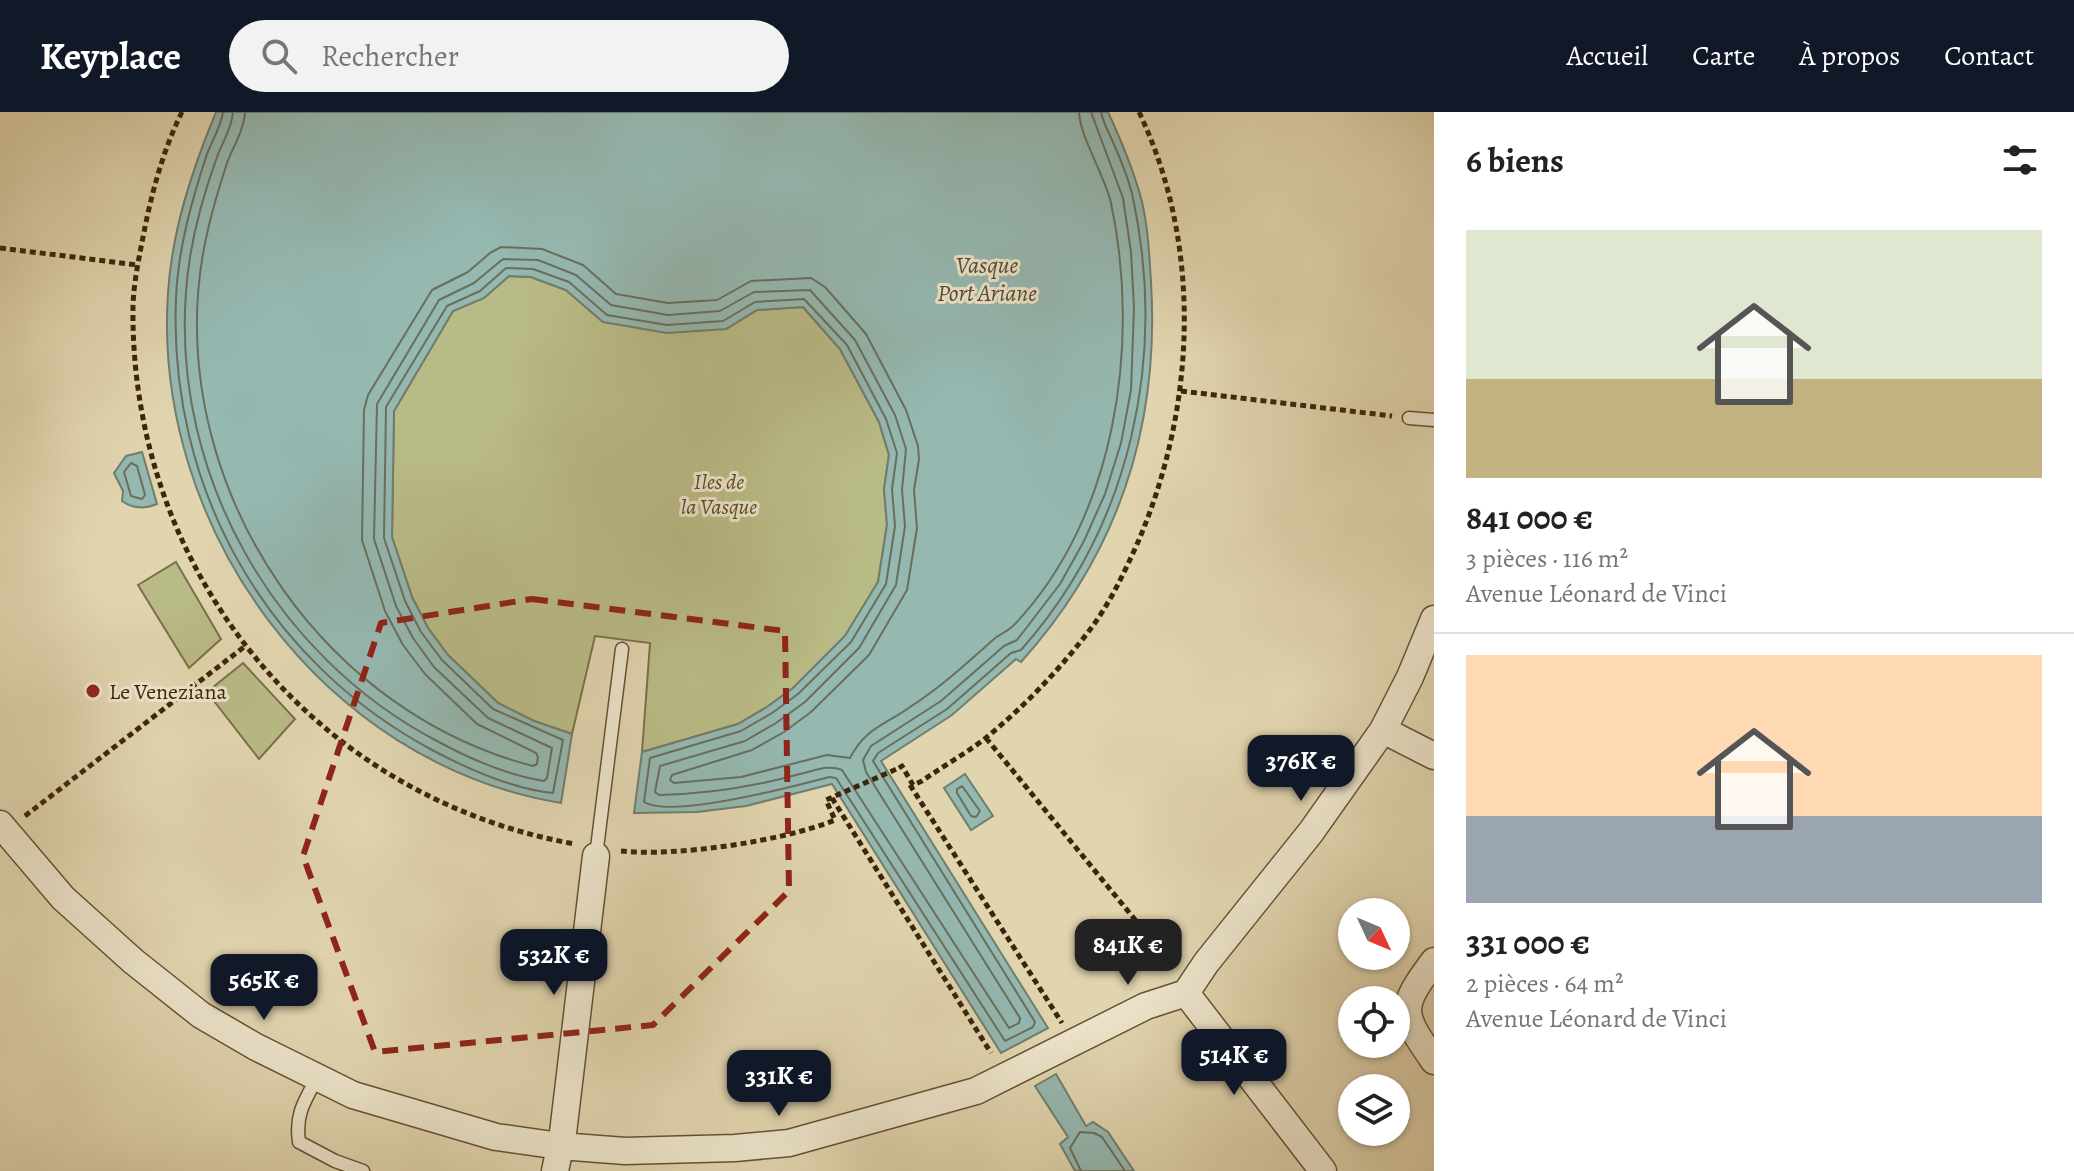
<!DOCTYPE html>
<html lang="fr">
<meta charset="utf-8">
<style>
body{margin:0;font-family:Alegreya,serif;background:#f2f2f2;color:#222;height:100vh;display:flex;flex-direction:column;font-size:30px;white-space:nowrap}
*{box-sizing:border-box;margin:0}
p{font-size:26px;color:#767676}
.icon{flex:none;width:44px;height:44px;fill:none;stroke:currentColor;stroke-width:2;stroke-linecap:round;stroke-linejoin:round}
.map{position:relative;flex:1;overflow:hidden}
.drawer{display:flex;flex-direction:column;background:#fff;width:640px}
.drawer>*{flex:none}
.needle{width:52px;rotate:134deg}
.controls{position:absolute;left:1338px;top:786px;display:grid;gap:16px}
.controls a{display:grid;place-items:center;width:72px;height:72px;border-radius:50%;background:#fff;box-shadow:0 2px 6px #0004;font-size:40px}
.price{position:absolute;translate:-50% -68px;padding:0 18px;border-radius:16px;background:#111827;color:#fff;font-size:26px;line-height:52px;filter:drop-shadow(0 2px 4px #0008)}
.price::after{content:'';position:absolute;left:50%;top:48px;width:24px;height:18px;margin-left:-12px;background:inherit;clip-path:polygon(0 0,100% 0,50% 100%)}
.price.on{background:#222;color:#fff}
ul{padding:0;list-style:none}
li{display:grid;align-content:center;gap:16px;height:424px;padding:0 32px}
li+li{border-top:2px solid #e0e0e0}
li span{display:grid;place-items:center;height:248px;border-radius:0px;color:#555}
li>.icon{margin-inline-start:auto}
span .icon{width:144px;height:144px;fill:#fffc;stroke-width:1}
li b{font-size:34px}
h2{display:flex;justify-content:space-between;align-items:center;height:96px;padding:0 32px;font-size:34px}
header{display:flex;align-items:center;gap:48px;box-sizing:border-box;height:112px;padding:0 40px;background:#111827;color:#fff}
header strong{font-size:38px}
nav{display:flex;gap:44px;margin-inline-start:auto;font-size:28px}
.search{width:560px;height:72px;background:#f2f2f2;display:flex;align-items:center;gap:20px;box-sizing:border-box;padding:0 28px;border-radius:44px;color:#767676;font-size:30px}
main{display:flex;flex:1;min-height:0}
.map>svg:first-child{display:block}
</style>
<header>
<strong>Keyplace</strong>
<div class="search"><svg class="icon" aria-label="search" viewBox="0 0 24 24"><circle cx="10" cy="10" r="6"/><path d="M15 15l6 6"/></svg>Rechercher</div>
<nav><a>Accueil</a><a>Carte</a><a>À propos</a><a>Contact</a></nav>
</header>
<main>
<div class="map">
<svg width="1434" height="1059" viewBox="0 0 1434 1059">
<rect width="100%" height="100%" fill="#e1d5af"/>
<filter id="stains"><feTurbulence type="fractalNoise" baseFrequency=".0025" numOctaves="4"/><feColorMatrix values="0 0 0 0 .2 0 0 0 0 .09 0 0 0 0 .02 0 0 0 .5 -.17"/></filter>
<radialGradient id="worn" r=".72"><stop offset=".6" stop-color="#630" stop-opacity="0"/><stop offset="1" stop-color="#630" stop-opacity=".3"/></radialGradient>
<path fill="#b9bb86" stroke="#7a7048" stroke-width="2" d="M509,164l22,1 35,13 37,32 123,7 31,-19 46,-3 37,42 39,73 10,33 -5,34 3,36 -9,57 -33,54 -52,52 -26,19 -29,17 -96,28 8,-109 -55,-7 -23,98 -38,-13 -36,-18 -50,-48 -20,-27 -16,-31 -20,-60 2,-126 59,-100 31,-13z
M176,450l45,77 -32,29 -51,-83z
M243,551l52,56 -36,40 -52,-67z"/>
<path fill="#95b8b1" stroke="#717e6e" stroke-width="2" d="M216,0h892c12,26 23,52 31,79 9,29 10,61 12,91 9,145 -32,271 -130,380l-5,-3 -64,56 -71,46 167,267 -47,25 -169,-269 -86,22 -49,6 -63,1 8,-61 96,-28 29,-17 26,-19 52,-52 33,-54 9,-57 -3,-36 5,-34 -10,-33 -39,-73 -37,-42 -46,3 -31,19 -59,4 -64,-11 -37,-32 -35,-13 -22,-1 -25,22 -31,13 -59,100 -2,126 20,60 16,31 20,27 50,48 36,18 38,13 -11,69c-237,-39 -409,-274 -393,-510 4,-63 24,-123 48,-181z
M142,340l15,52c-12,5 -24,5 -35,-3l1,-10 -9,-18 12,-17z
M965,662l28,42 -22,14 -27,-42z
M1056,962l30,52 7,-4 15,10 26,39h-59l-15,-27 8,-7 -33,-51z"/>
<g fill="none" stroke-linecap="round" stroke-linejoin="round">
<path stroke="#686f5d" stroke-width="2" d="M223,0c-2,15 -12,30 -17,45 -15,46 -28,93 -30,141 -8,190 90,364 258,453 36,19 79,38 119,42l10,-53 -70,-31 -51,-49 -21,-28 -16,-31 -21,-63 2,-131 61,-101 33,-15 26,-23 27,1 36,13 38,33 60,10 56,-4 32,-19 49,-3 43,46 39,74 11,34 -5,36 3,37 -9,58 -35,58 -53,52 -26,19 -31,18 -91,27 -6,44c27,17 151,-16 185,-25l7,1 169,263 28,-14 2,-5 -162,-261 5,-8 69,-44 64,-56 10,-3c110,-124 146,-291 112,-452 -4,-19 -13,-40 -21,-58 -4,-9 -9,-18 -11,-28
M233,0c-1,16 -11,31 -16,45 -16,44 -28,89 -31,135 -14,184 89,364 251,449 33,18 70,34 107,40l3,-3 5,-30 -64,-30 -54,-51 -21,-29 -17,-32 -22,-67 3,-135 62,-104 35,-17 29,-24 35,1 38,15 35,30 57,10 52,-4 34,-19 56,-2 45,50 40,75 11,34 -4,41 3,36 -9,59 -37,63 -54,54 -29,21 -31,18 -85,25 -5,26 4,3c49,-1 94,-8 141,-21 14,-3 28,-10 42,-4l167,258 10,-5 1,-5 -154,-246 -3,-12 8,-14 70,-45 63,-55 13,-6 43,-56 24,-43 21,-47 16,-51 10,-53 3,-82 -3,-56 -8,-54 -32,-86
M245,0c-1,18 -12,35 -18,51 -14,43 -26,86 -29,131 -15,210 129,419 335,472l4,-2 1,-7 -2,-4 -59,-29 -52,-50 -22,-29 -18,-34 -23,-71 2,-130 4,-15 64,-105 36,-18 22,-19 11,-6 41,2 41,16 33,29 52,9 49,-3 34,-19 60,-3 14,9 41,47 40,76 12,36 1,13 -5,31 3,38 -10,62 -38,65 -58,57 -27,20 -32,18 -80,25 -2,5 4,3 67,-6 86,-22 23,3c16,-31 36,-33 63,-53 29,-19 54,-42 80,-65 6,-6 14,-8 20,-14 103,-107 128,-282 98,-423 -6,-27 -31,-66 -32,-91
M131,351l6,3 8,29 -3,4 -11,-3 -7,-24z
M962,674l18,25 -4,6 -5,-1 -14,-23v-4z
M1081,1059l-11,-23 10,-16 14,1 8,4 23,34"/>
<g stroke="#645232" stroke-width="15">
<path id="service" d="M1409,306l25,2
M596,744l26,-207
M317,966c-13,24 -22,37 -18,64l36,19 28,10"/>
</g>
<g stroke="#645232" stroke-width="29">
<path id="minor" d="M1383,618l51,26
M0,712l63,74 70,63 68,54 55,32 97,48 143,42 64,9 65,5 110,-3 54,-5 187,-52 170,-85 40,-13 20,-30 105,-131 72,-102 27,-53 24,-58
M1434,849c-36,48 -33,52 0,100
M1186,881l137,178
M555,1059l8,-38 33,-277"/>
</g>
<path stroke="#3b2609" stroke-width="5" stroke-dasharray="6 4" stroke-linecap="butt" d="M182,0c-18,36 -29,76 -37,115 -5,26 -11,52 -12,78 -4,265 181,493 442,539
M0,136l138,17
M1181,279l211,25
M986,626l178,217 9,16
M899,656l3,-2 11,19 9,-4c21,-15 45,-28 65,-44 39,-32 75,-70 105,-110 19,-26 33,-56 46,-85 58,-135 65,-296 1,-430
M910,673l152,238
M832,686l159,255
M25,704l219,-169
M621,739c54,6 163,-10 214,-31l-9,-20 73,-32"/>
<use href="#service" stroke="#ece4cb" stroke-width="12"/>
<use href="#minor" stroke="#ece4cb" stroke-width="26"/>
</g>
<path fill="none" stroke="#8f2418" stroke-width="6" stroke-dasharray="16 10" stroke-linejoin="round" d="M532,487l253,32 4,260 -136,134 -278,27 -72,-196 78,-233z"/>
<circle fill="#8f2418" stroke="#ece4cb" stroke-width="3" cx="93" cy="579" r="8"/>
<g text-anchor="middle" stroke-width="6" stroke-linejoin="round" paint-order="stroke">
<g font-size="22" font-style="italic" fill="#5a4b28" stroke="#ece4cb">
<text x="719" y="377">Iles de<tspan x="719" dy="25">la Vasque</tspan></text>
</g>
<g font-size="22" fill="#3b2609" stroke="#ece4cb" text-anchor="start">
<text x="109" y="587">Le Veneziana</text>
</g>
<g font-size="24" font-style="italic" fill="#524a33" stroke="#ece4cb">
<text x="987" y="161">Vasque<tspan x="987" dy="28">Port Ariane</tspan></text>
</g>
</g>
<rect width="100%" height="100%" filter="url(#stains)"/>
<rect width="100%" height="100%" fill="url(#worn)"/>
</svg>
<div class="controls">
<a><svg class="needle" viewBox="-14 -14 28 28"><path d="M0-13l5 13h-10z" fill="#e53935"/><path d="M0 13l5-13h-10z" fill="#767676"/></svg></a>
<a><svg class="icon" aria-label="locate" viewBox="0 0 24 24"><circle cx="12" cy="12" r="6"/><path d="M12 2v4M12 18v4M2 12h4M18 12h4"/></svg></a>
<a><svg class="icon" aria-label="layers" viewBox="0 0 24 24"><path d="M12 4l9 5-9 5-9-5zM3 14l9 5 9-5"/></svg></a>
</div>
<b class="price" style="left:1301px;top:691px">376K €</b>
<b class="price on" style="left:1128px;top:875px">841K €</b>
<b class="price" style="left:554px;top:885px">532K €</b>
<b class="price" style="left:264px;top:910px">565K €</b>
<b class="price" style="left:1234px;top:985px">514K €</b>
<b class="price" style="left:779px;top:1006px">331K €</b>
</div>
<section class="drawer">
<h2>6 biens<svg class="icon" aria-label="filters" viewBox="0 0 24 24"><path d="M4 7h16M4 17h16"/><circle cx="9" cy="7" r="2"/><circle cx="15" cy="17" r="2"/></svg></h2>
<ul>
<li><span style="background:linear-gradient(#dfe7d0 60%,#c2b280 0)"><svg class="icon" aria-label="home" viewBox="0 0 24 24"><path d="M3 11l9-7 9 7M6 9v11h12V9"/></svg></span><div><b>841 000 €</b><p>3 pièces · 116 m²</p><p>Avenue Léonard de Vinci</p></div></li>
<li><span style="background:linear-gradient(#ffd9b3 65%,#9aa5b1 0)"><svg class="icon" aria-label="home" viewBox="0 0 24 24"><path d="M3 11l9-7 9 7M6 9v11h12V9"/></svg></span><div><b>331 000 €</b><p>2 pièces · 64 m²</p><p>Avenue Léonard de Vinci</p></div></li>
</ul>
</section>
</main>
